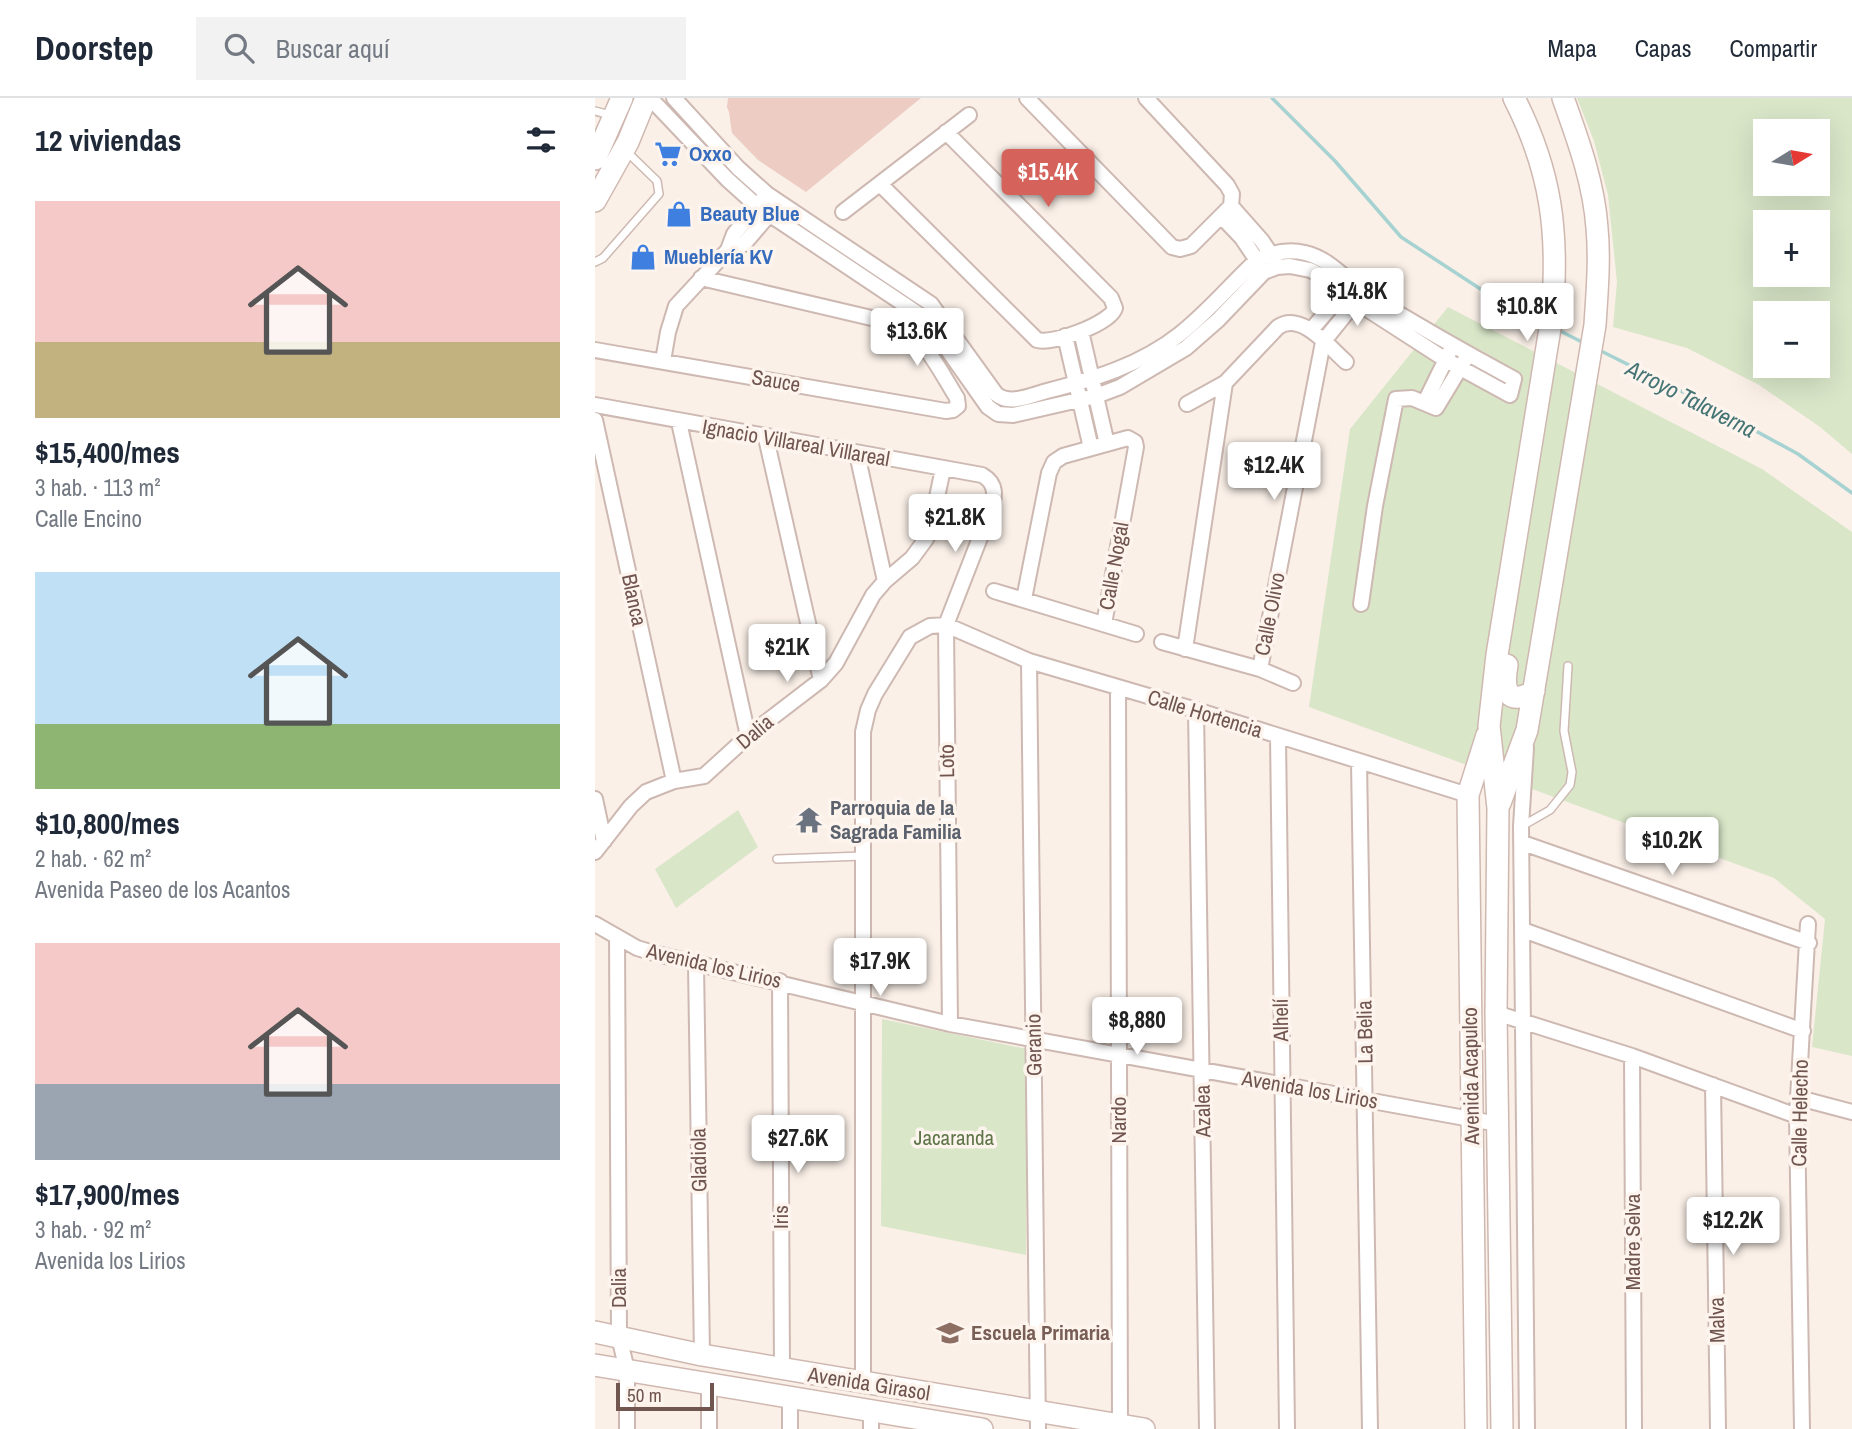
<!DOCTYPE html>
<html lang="es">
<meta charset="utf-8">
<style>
body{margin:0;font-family:"Archivo Narrow",sans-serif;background:#f2f2f3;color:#1f2937;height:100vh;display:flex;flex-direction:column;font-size:26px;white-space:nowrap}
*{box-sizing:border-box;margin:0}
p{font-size:23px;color:#747a83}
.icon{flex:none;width:38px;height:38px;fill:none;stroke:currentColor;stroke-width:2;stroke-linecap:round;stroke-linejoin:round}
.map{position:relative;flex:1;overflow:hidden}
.panel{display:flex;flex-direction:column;background:#fff;width:595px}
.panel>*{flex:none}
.needle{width:46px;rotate:79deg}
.controls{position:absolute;left:1158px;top:21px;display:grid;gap:14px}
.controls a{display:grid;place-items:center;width:77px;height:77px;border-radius:0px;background:#fff;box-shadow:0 7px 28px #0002;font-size:35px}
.scale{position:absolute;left:21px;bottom:18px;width:98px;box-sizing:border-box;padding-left:7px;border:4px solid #71554f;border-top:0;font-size:19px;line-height:24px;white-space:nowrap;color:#71554f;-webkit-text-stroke:5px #fdf4ee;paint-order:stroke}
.price{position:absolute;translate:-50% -60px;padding:0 16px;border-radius:7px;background:#fff;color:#222;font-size:23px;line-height:46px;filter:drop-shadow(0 2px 4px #0008)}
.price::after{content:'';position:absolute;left:50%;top:42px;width:21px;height:16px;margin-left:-10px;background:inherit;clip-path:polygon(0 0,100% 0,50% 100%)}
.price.current{background:#d5625b;color:#fff}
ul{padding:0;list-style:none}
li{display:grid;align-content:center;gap:14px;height:371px;padding:0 35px}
li span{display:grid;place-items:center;height:217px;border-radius:0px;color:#555}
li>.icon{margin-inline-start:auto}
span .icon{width:126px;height:126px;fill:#fffc;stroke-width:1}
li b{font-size:30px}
h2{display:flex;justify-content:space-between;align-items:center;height:84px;padding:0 35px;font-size:30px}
header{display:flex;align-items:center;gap:42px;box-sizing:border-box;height:98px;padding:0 35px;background:#fff;border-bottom:2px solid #e0e1e3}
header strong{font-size:33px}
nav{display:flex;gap:38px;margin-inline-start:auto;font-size:24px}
.search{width:490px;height:63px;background:#f2f2f3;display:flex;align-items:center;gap:18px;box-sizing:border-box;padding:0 24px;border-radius:0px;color:#747a83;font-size:26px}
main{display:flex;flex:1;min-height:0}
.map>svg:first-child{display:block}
</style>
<header>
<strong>Doorstep</strong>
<div class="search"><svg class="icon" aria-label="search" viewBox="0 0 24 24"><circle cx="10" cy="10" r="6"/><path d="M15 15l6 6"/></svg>Buscar aquí</div>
<nav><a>Mapa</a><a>Capas</a><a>Compartir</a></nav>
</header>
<main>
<section class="panel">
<h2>12 viviendas<svg class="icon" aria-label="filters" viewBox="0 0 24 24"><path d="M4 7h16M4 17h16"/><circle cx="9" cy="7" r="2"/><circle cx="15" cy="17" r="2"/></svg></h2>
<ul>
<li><span style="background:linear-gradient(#f6c9c9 65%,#c2b280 0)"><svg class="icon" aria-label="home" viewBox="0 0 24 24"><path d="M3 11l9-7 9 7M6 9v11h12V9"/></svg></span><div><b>$15,400/mes</b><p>3 hab. · 113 m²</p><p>Calle Encino</p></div></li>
<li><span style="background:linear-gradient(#bfe0f5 70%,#8fb573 0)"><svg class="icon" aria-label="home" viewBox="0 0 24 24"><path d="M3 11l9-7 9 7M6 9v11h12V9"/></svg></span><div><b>$10,800/mes</b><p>2 hab. · 62 m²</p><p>Avenida Paseo de los Acantos</p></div></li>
<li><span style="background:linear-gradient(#f6c9c9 65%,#9aa5b1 0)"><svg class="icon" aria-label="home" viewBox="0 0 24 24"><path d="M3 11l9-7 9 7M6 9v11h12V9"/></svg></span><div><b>$17,900/mes</b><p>3 hab. · 92 m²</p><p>Avenida los Lirios</p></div></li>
</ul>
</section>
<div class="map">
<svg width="1257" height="1331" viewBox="0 0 1257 1331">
<rect width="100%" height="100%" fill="#faf0e8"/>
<path fill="#d9e6c8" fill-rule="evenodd" d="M982,0h275v356l-32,-27 -61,-42 -72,-37 -74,-21 4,-45 -9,-87 -14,-54zM1223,33v53h-52v-53zM1223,124v53h-52v-53zM1223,215v53h-52v-53z
M853,209l314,162 90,63v524l-40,-9 13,-128 -51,-41 -465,-171 41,-278z
M143,712l20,37 -82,61 -21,-39z
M287,921l145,30 -1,206 -145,-29z"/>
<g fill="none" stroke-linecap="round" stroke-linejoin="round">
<path stroke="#a6d2d1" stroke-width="3.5" d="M677,0l63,63 66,76 81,53 60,31
M963,232l28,14
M1004,252l102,51 97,53 54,39"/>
</g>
<path fill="#ecccc3" d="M133,0h193l-115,94 -48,-32 -26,-27 -3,-21 -2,-5z"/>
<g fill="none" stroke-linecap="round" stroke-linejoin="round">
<g stroke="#cdb9b2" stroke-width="10">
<path id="lane" d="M0,13l15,4
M0,164l8,-4 56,-64 -2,-13 -32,-31
M927,728l28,-16 20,-25 2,-13 -8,-41 4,-65
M182,761l86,-3"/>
</g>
<g stroke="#cdb9b2" stroke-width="18">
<path id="street" d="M55,0l77,81 30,27 169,113 62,88 10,7 15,1 83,-19 24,-9 66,-39 32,-28 46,-48 13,-5 13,-1 20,4 13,6 33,26 90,58 64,35 4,-16c-50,-27 -99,-55 -146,-84 -22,-14 -37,-36 -63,-42 -17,-4 -32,-1 -48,7 -26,24 -49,52 -77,74 -39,31 -86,45 -133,57 -16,4 -37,15 -51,3l-65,-90 -164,-110 -29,-26 -64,-70
M432,0l145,149 8,2 11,-3 40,-40 1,-12 -5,-9 -81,-87
M285,86l157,156c16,5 74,-17 78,-32l-4,-10 -165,-166
M636,108l31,35 12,18
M248,114l126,-97
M626,118l21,22 20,30
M133,152l16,-6 29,-34
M716,232l38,-44
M486,233l26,113
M470,238l26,112
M0,252l351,61 7,-1 5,-4 -1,-8c-17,-27 -31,-59 -60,-74l-196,-46
M68,263l5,-29 8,-26 52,-56 6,-16 28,-34
M830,304l24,-49
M592,306l38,-21 53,-56c23,-16 51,20 68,35
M0,307l387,70c16,9 13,22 8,37l-44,113 4,399
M0,322l79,361
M84,324l69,314
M171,340l55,242
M262,356l28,127
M399,493l142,43
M429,501l25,-126 5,-11 9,-6 65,-18 7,4 1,5 -32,177
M766,506l14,-98 21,-107 16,-1 24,10 29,-48
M567,544l98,27 33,14
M590,551l40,-266
M434,563l9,768
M665,571l63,-327 38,-47
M523,590l2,737
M601,612l11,719
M683,639l9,692
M931,650l-5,78 6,603
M764,664l11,667
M0,701l9,42
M928,745l286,100
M0,754l36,-46 15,-14 28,-11 30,-5 44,-40 73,-56 15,-17 37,-68 12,-14 27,-23 14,-19 4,-9 13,-61
M0,826l42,24 20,6 293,70 548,100
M928,832l280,101
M22,839l2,400 8,33v59
M101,866l6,391
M185,883l2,388
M901,915l136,43 165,60
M1037,958l2,373
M1118,987l5,344
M1204,1000l53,14
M114,1286v45
M268,1286v-652l5,-22 7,-16 35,-57 20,-11 16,-1 83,36 167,49 272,85
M195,1299v32
M276,1312v19
M1207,1331l-5,-313 11,-192"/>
</g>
<g stroke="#cfb8b0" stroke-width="24">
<path id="secondary" d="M0,61l27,-61
M0,103l33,-59 18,-44
M912,567c-4,23 -1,43 27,26
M905,705l27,-73 68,-405c2,-32 5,-65 2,-97 -3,-45 -19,-88 -34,-130
M0,1234l107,23 442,74
M0,1267l387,64
M881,1331l-8,-634 19,-60
M907,1331l-6,-416 2,-205 -9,-82 8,-71 55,-339c7,-82 0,-144 -38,-218"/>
</g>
<use href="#lane" stroke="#fff" stroke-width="7"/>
<use href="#street" stroke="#fff" stroke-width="14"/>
<use href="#secondary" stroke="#fff" stroke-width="21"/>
</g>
<defs>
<g id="supermarket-bare" transform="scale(2.1)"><path d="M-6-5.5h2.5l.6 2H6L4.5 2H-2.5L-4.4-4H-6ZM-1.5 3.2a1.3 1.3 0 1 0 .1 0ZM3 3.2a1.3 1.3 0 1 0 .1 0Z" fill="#3f7fe0" stroke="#fdf4ee" stroke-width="2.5" paint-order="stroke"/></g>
<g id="shop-bare" transform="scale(2.1)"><path d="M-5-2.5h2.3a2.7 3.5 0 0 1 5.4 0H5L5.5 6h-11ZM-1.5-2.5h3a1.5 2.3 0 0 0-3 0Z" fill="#3f7fe0" stroke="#fdf4ee" stroke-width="2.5" paint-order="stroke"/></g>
<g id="temple-bare" transform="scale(2.1)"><path d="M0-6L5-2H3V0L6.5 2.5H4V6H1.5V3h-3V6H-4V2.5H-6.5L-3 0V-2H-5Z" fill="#6b7280" stroke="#fdf4ee" stroke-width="2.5" paint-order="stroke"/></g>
<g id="school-bare" transform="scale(2.1)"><path d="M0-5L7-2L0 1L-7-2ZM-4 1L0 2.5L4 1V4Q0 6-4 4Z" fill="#8d6e63" stroke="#fdf4ee" stroke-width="2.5" paint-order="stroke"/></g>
</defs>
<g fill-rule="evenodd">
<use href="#supermarket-bare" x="73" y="56"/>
<use href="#shop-bare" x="84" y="116"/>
<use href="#shop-bare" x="48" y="159"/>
<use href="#temple-bare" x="214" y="722"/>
<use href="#school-bare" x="355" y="1235"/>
</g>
<g text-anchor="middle" stroke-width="7" stroke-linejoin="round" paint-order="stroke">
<g font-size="21" font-weight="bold" fill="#366cbe" stroke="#fdf4ee" text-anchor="start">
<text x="94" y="63">Oxxo</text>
<text x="105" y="123">Beauty Blue</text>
<text x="69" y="166">Mueblería KV</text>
</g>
<g font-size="21" fill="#71554f" stroke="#fdf4ee">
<text transform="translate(181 283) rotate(10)" y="7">Sauce</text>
<text transform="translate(201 345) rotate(10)" y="7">Ignacio Villareal Villareal</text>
<text transform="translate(519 468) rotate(-80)" y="7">Calle Nogal</text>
<text transform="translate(39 502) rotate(78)" y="7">Blanca</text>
<text transform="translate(675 516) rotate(-79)" y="7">Calle Olivo</text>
<text transform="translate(610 616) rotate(17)" y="7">Calle Hortencia</text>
<text transform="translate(160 634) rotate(-40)" y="7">Dalia</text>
<text transform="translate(352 663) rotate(-91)" y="7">Loto</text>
<text transform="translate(119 868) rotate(13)" y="7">Avenida los Lirios</text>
<text transform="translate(686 922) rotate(-91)" y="7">Alhelí</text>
<text transform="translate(770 934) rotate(-91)" y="7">La Belia</text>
<text transform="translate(439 947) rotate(-91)" y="7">Geranio</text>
<text transform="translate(876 978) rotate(-91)" y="7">Avenida Acapulco</text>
<text transform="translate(715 992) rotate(10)" y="7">Avenida los Lirios</text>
<text transform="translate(608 1013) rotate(-91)" y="7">Azalea</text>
<text transform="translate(1205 1015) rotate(-89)" y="7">Calle Helecho</text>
<text transform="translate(524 1022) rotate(-90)" y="7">Nardo</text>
<text transform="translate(104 1062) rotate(-91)" y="7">Gladiola</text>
<text transform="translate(186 1119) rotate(-90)" y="7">Iris</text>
<text transform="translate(1038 1144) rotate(-90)" y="7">Madre Selva</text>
<text transform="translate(24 1190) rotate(-90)" y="7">Dalia</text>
<text transform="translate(1122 1222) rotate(-91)" y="7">Malva</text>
<text transform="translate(274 1286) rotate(9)" y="7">Avenida Girasol</text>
</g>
<g font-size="21" font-weight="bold" fill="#5b616d" stroke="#fdf4ee" text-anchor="start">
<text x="235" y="717">Parroquia de la<tspan x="235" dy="24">Sagrada Familia</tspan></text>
</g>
<g font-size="21" fill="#5e7548" stroke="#fdf4ee">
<text x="359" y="1047">Jacaranda</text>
</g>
<g font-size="21" font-weight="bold" fill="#785e54" stroke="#fdf4ee" text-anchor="start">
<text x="376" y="1242">Escuela Primaria</text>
</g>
<g font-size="23" font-style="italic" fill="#447474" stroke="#fdf4ee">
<text transform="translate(1096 301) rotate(27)" y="8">Arroyo Talaverna</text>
</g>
</g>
</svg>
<div class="controls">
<a><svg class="needle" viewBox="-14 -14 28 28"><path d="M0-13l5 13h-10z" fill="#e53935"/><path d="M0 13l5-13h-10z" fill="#747a83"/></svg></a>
<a>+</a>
<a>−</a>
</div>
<div class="scale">50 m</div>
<b class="price current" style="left:453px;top:111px">$15.4K</b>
<b class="price" style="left:762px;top:230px">$14.8K</b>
<b class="price" style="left:932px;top:245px">$10.8K</b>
<b class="price" style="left:322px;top:270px">$13.6K</b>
<b class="price" style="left:679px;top:404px">$12.4K</b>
<b class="price" style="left:360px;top:456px">$21.8K</b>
<b class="price" style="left:192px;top:586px">$21K</b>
<b class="price" style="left:1077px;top:779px">$10.2K</b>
<b class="price" style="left:285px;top:900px">$17.9K</b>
<b class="price" style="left:542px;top:959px">$8,880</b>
<b class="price" style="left:203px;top:1077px">$27.6K</b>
<b class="price" style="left:1138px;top:1159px">$12.2K</b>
</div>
</main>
